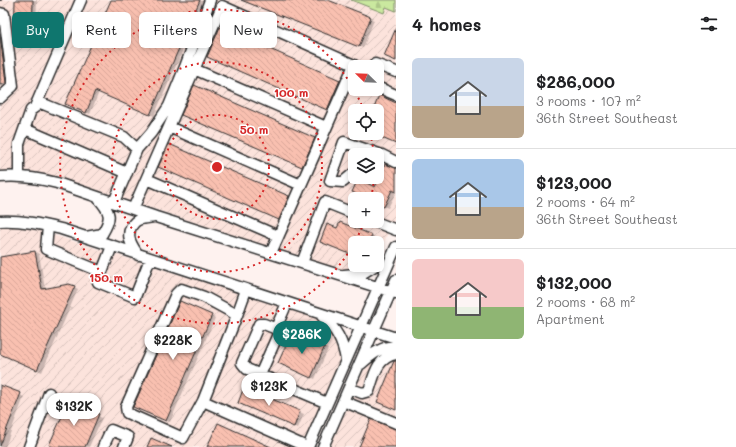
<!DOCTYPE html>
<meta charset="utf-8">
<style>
body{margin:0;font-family:Mali,sans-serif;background:#f6f6f6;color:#202124;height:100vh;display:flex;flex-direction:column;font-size:15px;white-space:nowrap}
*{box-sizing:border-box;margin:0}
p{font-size:13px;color:#757577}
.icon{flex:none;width:22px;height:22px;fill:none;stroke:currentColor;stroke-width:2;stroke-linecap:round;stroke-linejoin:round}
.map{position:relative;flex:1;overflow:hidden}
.drawer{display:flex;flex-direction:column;background:#fff;width:340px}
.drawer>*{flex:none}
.top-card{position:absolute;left:12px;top:12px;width:324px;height:36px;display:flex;gap:8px}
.needle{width:26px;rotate:293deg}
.controls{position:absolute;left:348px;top:60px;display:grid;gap:8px}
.controls a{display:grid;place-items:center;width:36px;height:36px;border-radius:6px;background:#fff;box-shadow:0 2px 6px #0003;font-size:20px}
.price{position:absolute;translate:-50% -34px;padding:0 9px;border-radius:14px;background:#fff;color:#222;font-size:13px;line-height:26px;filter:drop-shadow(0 1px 2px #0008)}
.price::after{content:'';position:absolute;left:50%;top:24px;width:12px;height:9px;margin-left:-6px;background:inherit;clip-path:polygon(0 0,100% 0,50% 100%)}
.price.current{background:#0f766e;color:#fff}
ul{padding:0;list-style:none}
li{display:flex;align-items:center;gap:12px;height:100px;padding:0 16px}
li+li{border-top:1px solid #e0e0e0}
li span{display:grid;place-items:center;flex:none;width:112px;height:80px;border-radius:6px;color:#555}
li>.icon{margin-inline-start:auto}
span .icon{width:48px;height:48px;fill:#fffc;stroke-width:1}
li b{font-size:17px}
h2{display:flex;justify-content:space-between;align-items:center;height:48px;padding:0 16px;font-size:17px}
.pill{padding:0 14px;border-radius:6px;background:#fff;box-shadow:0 2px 6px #0003;font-size:14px;line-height:36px}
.pill.current{background:#0f766e;color:#fff}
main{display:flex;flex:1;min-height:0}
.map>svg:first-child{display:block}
</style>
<main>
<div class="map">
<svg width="396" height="447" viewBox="0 0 396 447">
<defs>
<pattern id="industrial-furrows" width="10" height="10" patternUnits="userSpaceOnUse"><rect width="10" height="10" fill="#fce3dc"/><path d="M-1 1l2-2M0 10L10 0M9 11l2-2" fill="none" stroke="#d8c3bd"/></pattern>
<pattern id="forest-firs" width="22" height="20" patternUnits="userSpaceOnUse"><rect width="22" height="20" fill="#cae89f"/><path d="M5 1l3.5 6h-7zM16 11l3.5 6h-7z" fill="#aec789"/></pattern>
<pattern id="building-back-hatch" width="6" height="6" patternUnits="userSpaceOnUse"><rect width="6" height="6" fill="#f9c0b0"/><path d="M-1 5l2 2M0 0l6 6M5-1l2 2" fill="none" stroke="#d6a598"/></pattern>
</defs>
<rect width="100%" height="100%" fill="#fef2ef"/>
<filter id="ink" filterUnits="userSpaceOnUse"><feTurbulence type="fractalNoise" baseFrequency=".025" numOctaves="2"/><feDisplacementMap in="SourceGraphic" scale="8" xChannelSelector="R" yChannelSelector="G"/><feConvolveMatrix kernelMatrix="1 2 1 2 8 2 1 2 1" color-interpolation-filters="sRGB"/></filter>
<g filter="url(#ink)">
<path fill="url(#industrial-furrows)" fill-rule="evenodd" d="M0,0h351l33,13 2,-6 10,4v204l-19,43v-15h-22v22h14l-3,3 -25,3 -262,-87 -53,-13 -26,1zM355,67h22v22h-22zM355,111h22v22h-22zM355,155h22v22h-22zM355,199h22v22h-22z
M13,225l18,3 288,90 7,7 13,19v19l-37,84h-302v-221z
M391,350h5v97h-68l36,-77 11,-11z"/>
<path fill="url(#forest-firs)" stroke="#7a8a65" d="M351,0h45v11l-10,-4 -2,6z"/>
<path fill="#0003" d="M16,0h21l-2,45 -16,-1 -4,-2z
M112,0h88l4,2 -50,114 -55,-24 -9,22 -19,-8z
M240,0h85l49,20 -11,28z
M0,28l3,1 6,57 -9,1z
M220,29l124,55 -13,27 -119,-53z
M187,117l127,22 4,2 -12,28z
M164,169l125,28 3,2 -9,22z
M396,169v23l-8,16 -11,-5v-4h-10l9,-11z
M337,230l35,6 4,2 -2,5h-19v13z
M35,252l4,2 6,35 29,-2 4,2 -36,83 -42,-19v-95z
M211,316l4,2 -45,104 -32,-13z
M324,347l4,2 -13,30 -32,-14z
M0,386l24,11 -19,50h-5z
M245,389l59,25 -6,14 -55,-23z
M69,402l33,16 -13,29h-36z"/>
<path fill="url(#building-back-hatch)" stroke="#2b2b2b" d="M15,0h18l-1,43h-18z
M111,0h89l-50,115 -55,-24 -9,22 -21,-9z
M241,0h87l43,17 -12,30z
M220,27l120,53 -13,30 -120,-53z
M396,28v33l-12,-5z
M0,34l6,49 -6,2z
M194,85l121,53 -13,29 -121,-52z
M379,95l17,8v41l-19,-8v-25h-4z
M169,144l120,52 -10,24 -121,-53z
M385,164l11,4v24l-4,-2 -8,17 -7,-3v-5h-11l-14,-7 6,-13 17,8z
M340,222l32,13 -3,8h-14v13l-35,-14 7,-18 10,4z
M35,251l7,38 27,-5 6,2 -38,84 -37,-16v-97z
M180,301l32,14 -46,106 -33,-14z
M292,332l33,14 -14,32 -33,-15z
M394,361h2v49l-19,-8z
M0,385l21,8 -21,53z
M244,387l56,24 -6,16 -56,-24z
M69,401l30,13 -14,33h-31l-5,-2z
M371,419l25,10v18h-37z
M218,423l53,24h-64z
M151,438l21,9h-25z"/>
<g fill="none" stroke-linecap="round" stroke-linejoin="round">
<g stroke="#2b2b2b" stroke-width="13">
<path id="minor" d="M0,13l4,1 9,72 -13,12
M374,67l1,-3 21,8
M194,69l132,58
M377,87l19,8
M35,107l46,-107
M169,127l132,58
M25,129l102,44
M137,149l14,-16 18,-27 16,-39 25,-67
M355,172l-12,10 -13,-1 14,-39 38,13 14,7
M19,176v-32l12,-34 10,-7 83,34 13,12 -23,53
M0,177c19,-2 38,1 57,6l99,34 240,76
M147,179l131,57
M133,209l89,-203 132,59 -83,188
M0,221c22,-1 40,3 61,8l335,109
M373,221l23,9
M48,226l-2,23 56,23
M86,237l16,-3c10,-16 9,-22 -4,-36
M112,246l-14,36 37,15 15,-38
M138,255c-6,-10 -12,-17 -7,-28 2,-3 4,-6 7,-7 4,-2 11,-2 16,-3
M302,263l23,-61 30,12
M344,275l19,-2 13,-8
M181,289l23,8 33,18 -34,86 -20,37 -56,-25 -1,-6 50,-113z
M237,315l9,-25
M322,316c14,13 21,25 24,44
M276,328l11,-25
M361,364c10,-9 21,-18 35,-18
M260,375l19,-43v-2l-15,-6h-5l-17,39 5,6 80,34
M349,388l13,5 7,-2c5,-15 8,-34 27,-37
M203,401l104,46
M343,401l53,22
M29,447l20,-54
M103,447l8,-17 17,7 -4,10
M308,447l88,-200
M323,447l73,-167"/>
</g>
<use href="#minor" stroke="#fff" stroke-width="10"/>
<path stroke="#2b2b2b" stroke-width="2" d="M0,0h1"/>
</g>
</g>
<g fill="none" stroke="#d62828" stroke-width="2" stroke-dasharray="2 4">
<circle cx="217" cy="167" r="52"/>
<circle cx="217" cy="167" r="105"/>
<path d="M374 178A157 157 0 0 1 371 198M364 222A157 157 0 1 1 364 111M370 133A157 157 0 0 1 374 155"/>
</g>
<circle cx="217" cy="167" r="6" fill="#d62828" stroke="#fff" stroke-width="2"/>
<g font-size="12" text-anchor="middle" font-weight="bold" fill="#d62828" stroke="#fff" stroke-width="3" stroke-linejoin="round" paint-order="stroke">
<text x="291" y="97">100 m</text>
<text x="254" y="134">50 m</text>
<text x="106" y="282">150 m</text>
</g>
</svg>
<div class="controls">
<a><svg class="needle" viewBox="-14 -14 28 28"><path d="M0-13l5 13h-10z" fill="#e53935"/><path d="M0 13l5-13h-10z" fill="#757577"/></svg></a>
<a><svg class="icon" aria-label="locate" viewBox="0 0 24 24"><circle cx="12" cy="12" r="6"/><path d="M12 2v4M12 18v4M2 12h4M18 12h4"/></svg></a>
<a><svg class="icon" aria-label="layers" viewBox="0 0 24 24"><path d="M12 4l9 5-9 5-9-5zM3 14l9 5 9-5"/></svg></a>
<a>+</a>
<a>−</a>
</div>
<b class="price current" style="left:302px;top:355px">$286K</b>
<b class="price" style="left:173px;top:361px">$228K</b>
<b class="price" style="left:269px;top:407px">$123K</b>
<b class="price" style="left:74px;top:427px">$132K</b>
<div class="top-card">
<a class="pill current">Buy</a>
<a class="pill">Rent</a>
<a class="pill">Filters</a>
<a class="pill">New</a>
</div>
</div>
<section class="drawer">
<h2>4 homes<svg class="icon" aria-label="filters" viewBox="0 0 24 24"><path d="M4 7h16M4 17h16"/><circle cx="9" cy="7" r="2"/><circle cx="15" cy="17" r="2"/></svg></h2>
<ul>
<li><span style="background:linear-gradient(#c9d6e8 60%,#b9a48a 0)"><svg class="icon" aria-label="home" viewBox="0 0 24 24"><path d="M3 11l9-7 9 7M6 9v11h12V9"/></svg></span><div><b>$286,000</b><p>3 rooms · 107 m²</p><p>36th Street Southeast</p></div></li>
<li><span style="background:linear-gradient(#a9c7e8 60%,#b9a48a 0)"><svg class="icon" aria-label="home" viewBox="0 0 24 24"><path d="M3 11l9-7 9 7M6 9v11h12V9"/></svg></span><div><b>$123,000</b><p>2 rooms · 64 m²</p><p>36th Street Southeast</p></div></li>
<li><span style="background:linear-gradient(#f6c9c9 60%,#8fb573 0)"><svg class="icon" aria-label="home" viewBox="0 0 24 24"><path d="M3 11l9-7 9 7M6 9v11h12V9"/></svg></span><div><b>$132,000</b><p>2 rooms · 68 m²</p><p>Apartment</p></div></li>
</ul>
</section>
</main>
